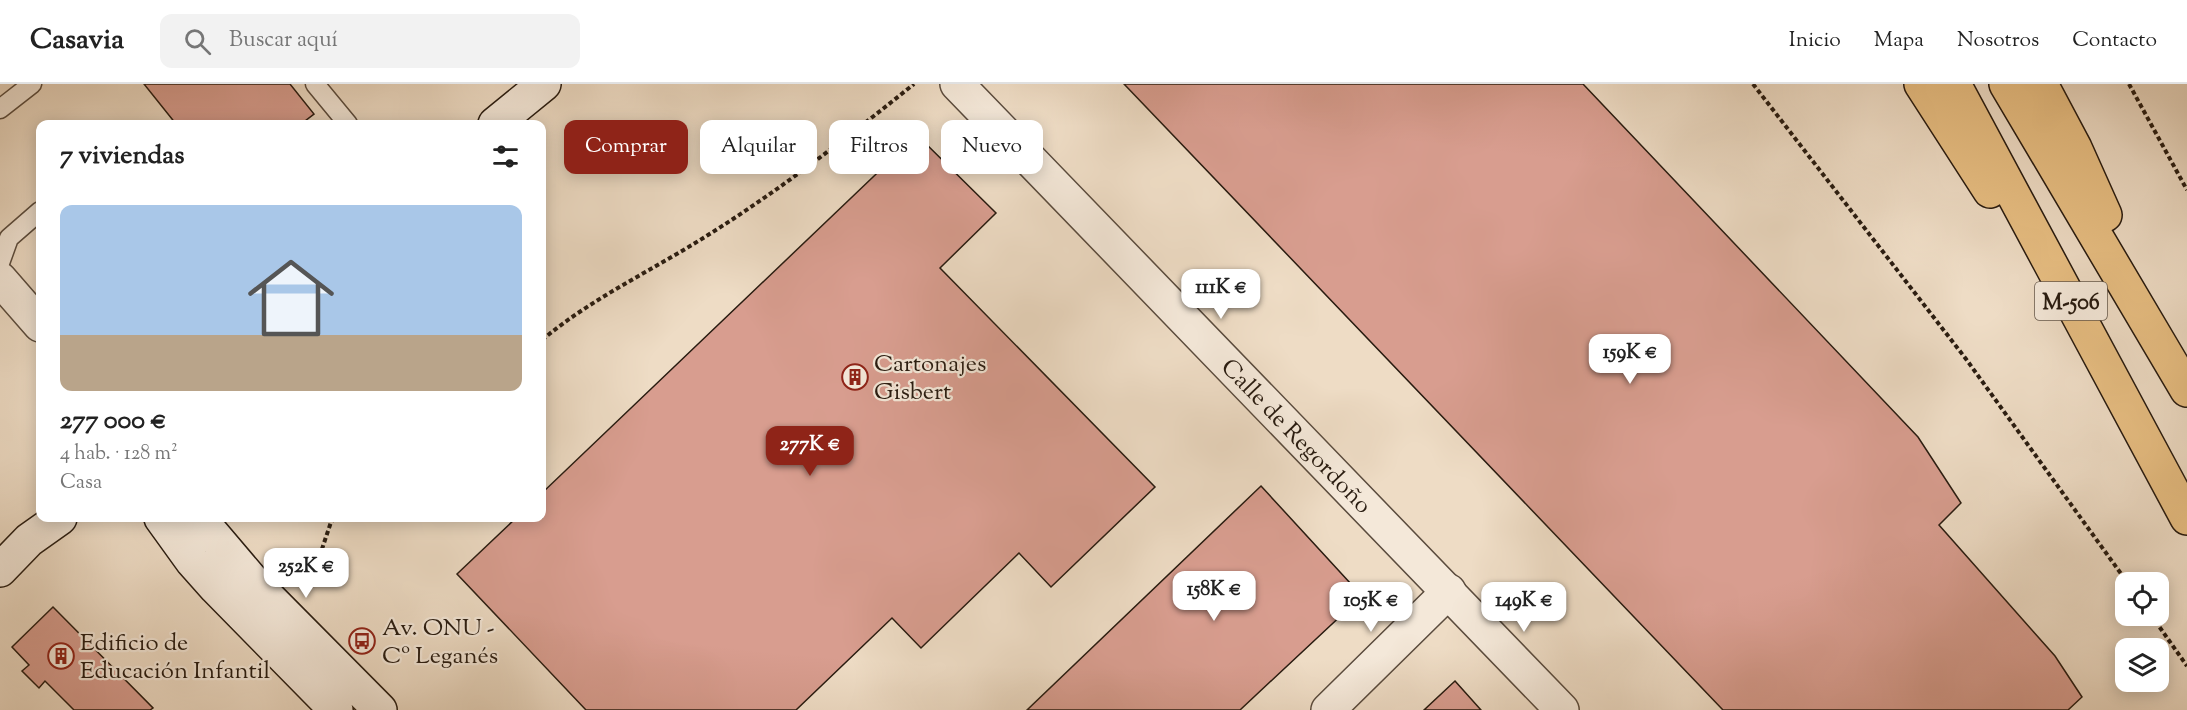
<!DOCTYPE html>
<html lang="es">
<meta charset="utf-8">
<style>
body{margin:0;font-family:"Sorts Mill Goudy",serif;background:#f2f2f2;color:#222;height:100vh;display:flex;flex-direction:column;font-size:22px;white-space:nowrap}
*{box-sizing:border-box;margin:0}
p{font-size:20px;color:#767676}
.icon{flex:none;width:33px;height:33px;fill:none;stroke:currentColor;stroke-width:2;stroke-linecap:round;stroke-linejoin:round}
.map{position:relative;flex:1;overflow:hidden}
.sheet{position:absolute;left:36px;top:36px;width:510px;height:402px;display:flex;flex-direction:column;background:#fff;border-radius:12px;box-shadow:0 3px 15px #0003}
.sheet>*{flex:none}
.hud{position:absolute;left:564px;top:36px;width:570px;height:54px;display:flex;gap:12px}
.tools{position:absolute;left:2115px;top:488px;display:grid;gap:12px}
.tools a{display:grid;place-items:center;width:54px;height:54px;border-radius:12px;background:#fff;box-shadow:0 3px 15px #0003;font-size:30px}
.price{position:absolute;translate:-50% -51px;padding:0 14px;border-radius:12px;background:#fff;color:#222;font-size:20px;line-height:39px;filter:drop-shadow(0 2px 3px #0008)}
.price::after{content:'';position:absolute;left:50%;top:36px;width:18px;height:14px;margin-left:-9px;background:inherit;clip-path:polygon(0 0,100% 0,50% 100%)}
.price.selected{background:#8f2418;color:#fff}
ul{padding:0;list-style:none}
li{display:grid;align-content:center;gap:12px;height:318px;padding:0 24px}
li span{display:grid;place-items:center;height:186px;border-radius:12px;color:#555}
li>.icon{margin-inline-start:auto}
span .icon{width:108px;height:108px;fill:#fffc;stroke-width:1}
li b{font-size:26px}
h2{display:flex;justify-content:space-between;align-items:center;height:72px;padding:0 24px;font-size:26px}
.chip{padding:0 21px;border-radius:12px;background:#fff;box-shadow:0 3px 15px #0003;font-size:21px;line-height:54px}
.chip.selected{background:#8f2418;color:#fff}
header{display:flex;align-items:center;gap:36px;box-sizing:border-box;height:84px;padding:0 30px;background:#fff;border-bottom:2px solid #e0e0e0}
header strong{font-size:28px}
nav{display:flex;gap:33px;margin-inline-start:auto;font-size:21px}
.search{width:420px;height:54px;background:#f2f2f2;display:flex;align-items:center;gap:15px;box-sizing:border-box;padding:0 21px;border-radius:12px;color:#767676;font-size:22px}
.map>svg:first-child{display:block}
</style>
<header>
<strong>Casavia</strong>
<div class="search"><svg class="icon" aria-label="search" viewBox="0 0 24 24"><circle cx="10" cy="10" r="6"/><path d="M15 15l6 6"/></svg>Buscar aquí</div>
<nav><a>Inicio</a><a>Mapa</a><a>Nosotros</a><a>Contacto</a></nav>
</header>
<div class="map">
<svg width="2187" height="626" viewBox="0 0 2187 626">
<rect width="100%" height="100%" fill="#eedcc5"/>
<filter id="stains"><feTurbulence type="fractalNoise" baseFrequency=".00333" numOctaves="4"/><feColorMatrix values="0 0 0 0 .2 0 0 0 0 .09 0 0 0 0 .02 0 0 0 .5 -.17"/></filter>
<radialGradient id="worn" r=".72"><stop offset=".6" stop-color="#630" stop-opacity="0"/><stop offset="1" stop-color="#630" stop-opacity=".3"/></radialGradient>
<path fill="#d89d8f" stroke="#281b10" stroke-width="1.5" d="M144,0h146l24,30 -13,10h-125z
M1124,0h459l335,353 43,66 -22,22 116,131 27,41 -14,13h-345z
M917,51l79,78 -56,55 215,219 -104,100 -32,-34 -98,95 -29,-30 -96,92h-210l-129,-136 59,-56h26v-25z
M1261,402l101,110 -122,114h-213z
M53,523l100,101 -3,2h-76l-29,-29 -6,7 -17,-17 7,-6 -17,-18z
M1455,597l26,29h-57z"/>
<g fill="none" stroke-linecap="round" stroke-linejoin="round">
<g stroke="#5a4b3d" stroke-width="21">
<path id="lane" d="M315,0l33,40
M0,25l32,-25
M0,179l9,-25 31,-27"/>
</g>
<g stroke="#5a4b3d" stroke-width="36">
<g id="street">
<path id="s1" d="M957,0l605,626"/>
<path d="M0,195l40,46"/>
<path d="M1328,626l121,-119"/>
</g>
</g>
<g stroke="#281b10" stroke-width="36">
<path id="secondary" d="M495,40l49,-40
M161,434l31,43 24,27 120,122
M199,434l56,66 125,126
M0,486l29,-30 31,-22"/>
</g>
<g stroke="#281b10" stroke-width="36">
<path id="highway" d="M1921,0l69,107
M1954,0l233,434
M2006,0l181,306
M2041,0l34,64 30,67"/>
</g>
<path stroke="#281b10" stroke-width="4" stroke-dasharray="4.5 3" stroke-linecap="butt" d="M1753,0l213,275 161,223
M2129,0l58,106
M542,256c50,-42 111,-70 166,-105 72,-45 140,-98 206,-151
M335,434l-4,4 -11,33 18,28
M2151,531l36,51"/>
<use href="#lane" stroke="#f4e8d9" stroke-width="18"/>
<use href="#street" stroke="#f4e8d9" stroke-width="33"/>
<use href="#secondary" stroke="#f4e8d9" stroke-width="33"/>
<use href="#highway" stroke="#e7be82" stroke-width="33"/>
</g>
<defs>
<g id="building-ring" transform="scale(1.35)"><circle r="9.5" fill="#f4e8d9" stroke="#8f2418" stroke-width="1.5"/><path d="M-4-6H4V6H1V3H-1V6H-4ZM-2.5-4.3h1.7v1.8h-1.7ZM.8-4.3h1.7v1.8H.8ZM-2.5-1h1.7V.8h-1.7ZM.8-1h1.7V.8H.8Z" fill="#8f2418"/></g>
<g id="bus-ring" transform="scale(1.35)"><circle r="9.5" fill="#f4e8d9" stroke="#8f2418" stroke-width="1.5"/><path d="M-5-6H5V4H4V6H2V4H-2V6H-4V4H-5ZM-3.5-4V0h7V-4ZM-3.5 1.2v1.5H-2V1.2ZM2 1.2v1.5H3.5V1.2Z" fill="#8f2418"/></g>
</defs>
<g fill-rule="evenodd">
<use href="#building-ring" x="855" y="293"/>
<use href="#bus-ring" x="362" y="557"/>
<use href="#building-ring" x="61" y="572"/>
</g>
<g text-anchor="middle" stroke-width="4.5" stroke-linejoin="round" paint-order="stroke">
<rect fill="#f4e8d9" stroke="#65584c" stroke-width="1.5" x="2035" y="198" width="72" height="38" rx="4.5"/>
<g font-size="22" font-weight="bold" fill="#281b10">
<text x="2071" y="225">M-506</text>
</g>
<g font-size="24" fill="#281b10" stroke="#f4e8d9" text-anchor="start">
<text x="874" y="287">Cartonajes<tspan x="874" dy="28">Gisbert</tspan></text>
<text x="382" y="551">Av. ONU -<tspan x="382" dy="28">Cº Leganés</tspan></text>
<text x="80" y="566">Edificio de<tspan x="80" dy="28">Educación Infantil</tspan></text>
</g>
<g font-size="24" fill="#281b10" stroke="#f4e8d9">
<text dy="8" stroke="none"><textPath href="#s1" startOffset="489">Calle de Regordoño</textPath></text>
</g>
</g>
<rect width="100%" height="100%" filter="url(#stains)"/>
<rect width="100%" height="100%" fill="url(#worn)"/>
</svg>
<div class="tools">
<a><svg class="icon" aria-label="locate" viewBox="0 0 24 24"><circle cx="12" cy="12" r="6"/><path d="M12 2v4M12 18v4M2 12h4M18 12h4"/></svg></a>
<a><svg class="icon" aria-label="layers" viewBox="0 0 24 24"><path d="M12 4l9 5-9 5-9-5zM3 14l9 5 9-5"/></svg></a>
</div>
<b class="price" style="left:1221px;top:236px">111K €</b>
<b class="price" style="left:1630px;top:301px">159K €</b>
<b class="price selected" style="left:810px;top:393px">277K €</b>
<b class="price" style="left:306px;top:515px">252K €</b>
<b class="price" style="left:1214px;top:538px">158K €</b>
<b class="price" style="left:1371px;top:549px">105K €</b>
<b class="price" style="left:1524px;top:549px">149K €</b>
<div class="hud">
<a class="chip selected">Comprar</a>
<a class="chip">Alquilar</a>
<a class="chip">Filtros</a>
<a class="chip">Nuevo</a>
</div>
<section class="sheet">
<h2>7 viviendas<svg class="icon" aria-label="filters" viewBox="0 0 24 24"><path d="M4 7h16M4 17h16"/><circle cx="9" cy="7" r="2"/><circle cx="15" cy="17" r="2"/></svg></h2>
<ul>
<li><span style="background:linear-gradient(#a9c7e8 70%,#b9a48a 0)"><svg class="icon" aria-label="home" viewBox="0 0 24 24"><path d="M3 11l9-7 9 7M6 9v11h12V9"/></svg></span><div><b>277 000 €</b><p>4 hab. · 128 m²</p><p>Casa</p></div></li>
</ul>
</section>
</div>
